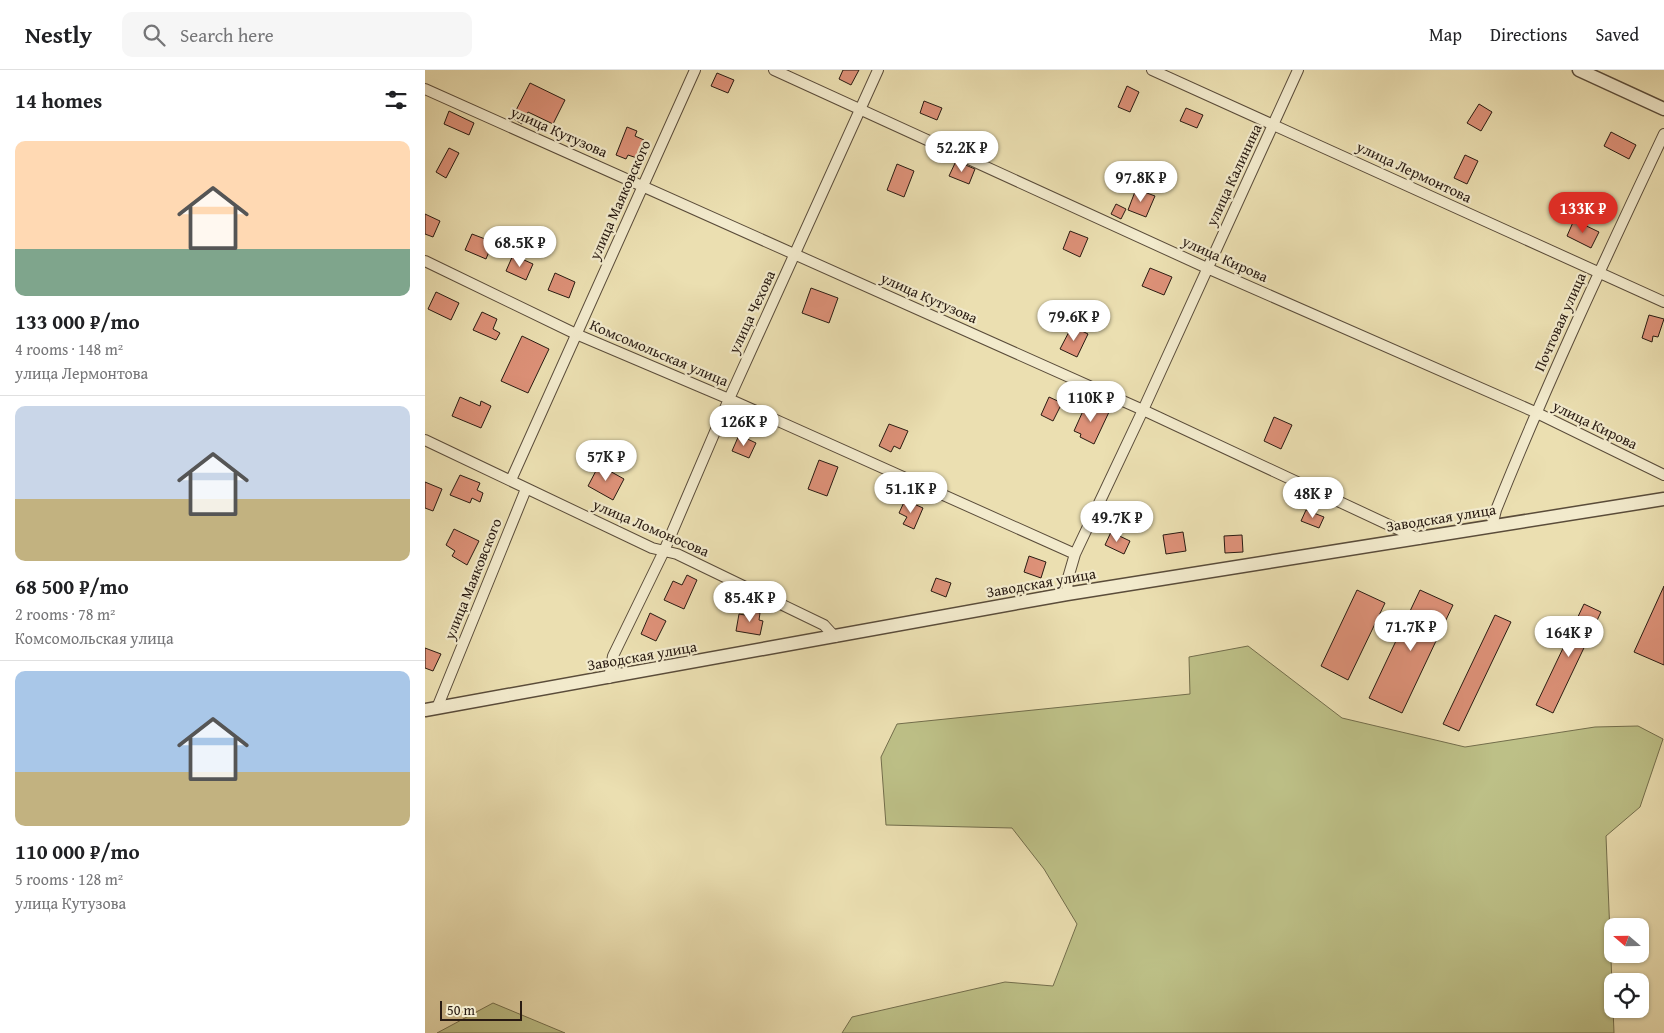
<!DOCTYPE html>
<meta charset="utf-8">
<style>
body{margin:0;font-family:"Gentium Book Plus",serif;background:#f6f6f6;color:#202124;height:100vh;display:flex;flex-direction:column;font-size:19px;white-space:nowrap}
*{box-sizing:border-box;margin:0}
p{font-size:16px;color:#757577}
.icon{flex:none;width:28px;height:28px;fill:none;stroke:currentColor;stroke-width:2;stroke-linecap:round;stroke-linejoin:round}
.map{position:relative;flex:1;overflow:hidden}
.drawer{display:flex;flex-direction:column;background:#fff;width:425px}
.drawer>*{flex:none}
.needle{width:32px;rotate:290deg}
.controls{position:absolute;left:1179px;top:848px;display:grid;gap:10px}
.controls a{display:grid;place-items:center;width:45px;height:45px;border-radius:10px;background:#fff;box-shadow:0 1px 4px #0004;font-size:25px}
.scale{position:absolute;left:15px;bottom:12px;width:82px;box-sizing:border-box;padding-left:5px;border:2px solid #291b12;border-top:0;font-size:14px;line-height:18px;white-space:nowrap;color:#291b12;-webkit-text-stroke:4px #f2eacc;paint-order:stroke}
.price{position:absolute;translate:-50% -42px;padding:0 11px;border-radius:18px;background:#fff;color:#222;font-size:16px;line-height:32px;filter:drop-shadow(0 1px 2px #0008)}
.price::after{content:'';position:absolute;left:50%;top:30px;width:15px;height:11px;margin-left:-8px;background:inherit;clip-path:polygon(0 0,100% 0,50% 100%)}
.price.on{background:#d93025;color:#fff}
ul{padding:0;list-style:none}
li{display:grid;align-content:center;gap:10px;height:265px;padding:0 15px}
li+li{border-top:1px solid #e0e0e0}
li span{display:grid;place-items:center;height:155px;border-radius:10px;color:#555}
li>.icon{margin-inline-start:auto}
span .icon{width:90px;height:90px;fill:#fffc;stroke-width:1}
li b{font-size:21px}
h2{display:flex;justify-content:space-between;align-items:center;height:60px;padding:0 15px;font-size:21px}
header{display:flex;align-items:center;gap:30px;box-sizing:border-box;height:70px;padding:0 25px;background:#fff;border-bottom:1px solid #e0e0e0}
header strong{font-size:24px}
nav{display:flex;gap:28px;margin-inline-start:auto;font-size:18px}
.search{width:350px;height:45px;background:#f6f6f6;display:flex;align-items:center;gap:12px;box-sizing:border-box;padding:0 18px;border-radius:10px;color:#757577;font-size:19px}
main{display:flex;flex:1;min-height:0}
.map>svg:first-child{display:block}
</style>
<header>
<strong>Nestly</strong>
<div class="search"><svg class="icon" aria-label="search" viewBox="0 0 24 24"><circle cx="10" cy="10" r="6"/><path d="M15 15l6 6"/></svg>Search here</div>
<nav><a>Map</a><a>Directions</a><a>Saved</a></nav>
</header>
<main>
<section class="drawer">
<h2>14 homes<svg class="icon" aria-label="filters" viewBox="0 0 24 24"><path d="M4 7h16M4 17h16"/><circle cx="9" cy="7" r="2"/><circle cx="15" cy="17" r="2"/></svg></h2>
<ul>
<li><span style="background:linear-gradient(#ffd9b3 70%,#7fa58c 0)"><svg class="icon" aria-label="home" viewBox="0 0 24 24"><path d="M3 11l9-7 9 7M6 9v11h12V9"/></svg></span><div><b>133 000 ₽/mo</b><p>4 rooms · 148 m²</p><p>улица Лермонтова</p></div></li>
<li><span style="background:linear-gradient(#c9d6e8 60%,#c2b280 0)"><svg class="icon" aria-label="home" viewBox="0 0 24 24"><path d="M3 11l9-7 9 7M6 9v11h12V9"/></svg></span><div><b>68 500 ₽/mo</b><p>2 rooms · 78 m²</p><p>Комсомольская улица</p></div></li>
<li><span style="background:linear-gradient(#a9c7e8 65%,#c2b280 0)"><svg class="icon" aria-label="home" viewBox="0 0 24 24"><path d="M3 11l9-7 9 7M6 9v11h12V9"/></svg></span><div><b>110 000 ₽/mo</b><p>5 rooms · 128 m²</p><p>улица Кутузова</p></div></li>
</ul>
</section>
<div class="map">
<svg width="1239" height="963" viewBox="0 0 1239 963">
<rect width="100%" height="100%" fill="#ebdfb1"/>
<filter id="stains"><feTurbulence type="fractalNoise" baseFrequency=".004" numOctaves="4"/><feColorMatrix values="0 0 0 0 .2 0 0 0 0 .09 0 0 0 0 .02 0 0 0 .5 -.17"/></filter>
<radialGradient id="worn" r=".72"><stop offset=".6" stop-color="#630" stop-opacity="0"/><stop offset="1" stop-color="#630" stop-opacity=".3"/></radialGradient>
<path fill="#bdc087" stroke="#736e4c" d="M823,576l94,72 123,29 130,-20 43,-1 25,13 -23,68 -34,29 8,197h-772l10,-16 153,-35 48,4 24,-62 -33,-55 -32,-41 -126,-3 -5,-68 16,-33 293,-30 -1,-37z
M68,933l72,30h-128z"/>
<path fill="#dd9178" stroke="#291b12" d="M418,0h16l-8,15 -12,-6z
M292,3l17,7 -6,13 -17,-7z
M105,13l35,17 -12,24 -25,-12 -6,12 -10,-6z
M702,16l12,6 -9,20 -12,-5z
M499,31l18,7 -5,12 -17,-7z
M1054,34l13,8 -11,19 -14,-8z
M761,38l17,7 -6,13 -17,-7z
M24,41l25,12 -5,12 -25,-11z
M202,57l10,4 -2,5 9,4 -7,18 -9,-3 -2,4 -10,-4z
M1186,62l25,13 -7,14 -25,-13z
M24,78l10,5 -13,25 -10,-6z
M1040,85l13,6 -11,23 -13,-6z
M531,91l19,8 -6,15 -20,-8z
M472,94l17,7 -10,26 -17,-7z
M711,119l19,7 -9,21 -18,-7z
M691,134l10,5 -5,10 -10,-5z
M0,144l15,7 -7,16 -8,-3z
M1149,150l25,12 -8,16 -24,-12z
M645,161l18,7 -8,19 -17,-8z
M47,164l21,8 -7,17 -21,-9z
M88,185l20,9 -7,16 -20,-9z
M725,198l22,9 -8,18 -22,-9z
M130,203l20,9 -6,16 -21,-8z
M386,218l27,10 -9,25 -27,-10z
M11,222l23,11 -8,17 -23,-11z
M57,242l15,7 -4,10 7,4 -4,7 -23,-10z
M1224,245l15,4 -6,18 -5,-1 -1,6 -10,-4z
M647,256l16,8 -11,23 -17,-8z
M97,266l27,13 -21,44 -27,-12z
M35,327l20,9 1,-5 10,5 -10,22 -29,-12z
M624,327l13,6 -9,18 -12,-6z
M662,332l22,10 -15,32 -14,-7 1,-3 -7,-3z
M849,347l18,8 -11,24 -17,-8z
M464,354l19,7 -8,18 -6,-3 -3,6 -12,-6z
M314,365l17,8 -7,15 -17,-7z
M394,390l19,7 -11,29 -19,-7z
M174,395l25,14 -11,21 -25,-14z
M35,405l20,8 -3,7 6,3 -3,9 -8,-4 -2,5 -20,-8z
M0,412l17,7 -9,22 -8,-3z
M480,430l18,8 -9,21 -11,-5 4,-7 -8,-4z
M881,440l18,7 -5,11 -18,-7z
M29,459l25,12 -12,24 -15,-9 3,-5 -9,-6z
M686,462l19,9 -6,13 -19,-9z
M758,462l3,19 -20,3 -3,-19z
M817,465l1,17 -18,1 -1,-17z
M604,486l17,6 -5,16 -17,-6z
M262,505l10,5 -13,29 -20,-9 9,-19 9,4z
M511,508l15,5 -5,14 -15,-6z
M1239,516v79l-30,-13z
M932,520l28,13 -37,77 -27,-14z
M995,520l33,15 -51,108 -33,-15z
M1159,534l17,8 -48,101 -17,-8z
M321,541l14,2 -1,7 4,1 -3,14 -24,-4 3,-17 6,1z
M225,543l16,8 -10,20 -15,-7z
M1070,545l16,7 -52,109 -16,-7z
M0,578l16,6 -8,17 -8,-3z"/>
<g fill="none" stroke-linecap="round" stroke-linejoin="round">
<g stroke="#5a4c3a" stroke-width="12">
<path id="minor" d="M349,0l433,198 328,144 129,63
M727,0l512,232
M0,19l718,321 276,129
M0,191l151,73 153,65 346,155
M0,370l227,108 25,6 147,71 11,12
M86,410l184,-410
M1067,456l4,-16c51,-127 109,-251 168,-376
M642,524l1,-16 7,-24 68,-144 155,-340
M184,608l4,-22 51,-105 65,-152 149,-329
M12,638l89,-219"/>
</g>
<g stroke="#5a4c3a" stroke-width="15">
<path id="tertiary" d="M1154,0l85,39
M0,640l642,-116 597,-95"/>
</g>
<use href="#minor" stroke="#f2eacc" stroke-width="10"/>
<use href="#tertiary" stroke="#f2eacc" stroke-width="12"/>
</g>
<g text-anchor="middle" stroke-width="4.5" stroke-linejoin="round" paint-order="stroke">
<g font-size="15" fill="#291b12" stroke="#f2eacc">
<text transform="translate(134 62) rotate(24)" y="5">улица Кутузова</text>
<text transform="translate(989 102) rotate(25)" y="5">улица Лермонтова</text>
<text transform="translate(809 105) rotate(-65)" y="5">улица Калинина</text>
<text transform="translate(195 130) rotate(-66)" y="5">улица Маяковского</text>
<text transform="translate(800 189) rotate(24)" y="5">улица Кирова</text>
<text transform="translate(504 228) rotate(24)" y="5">улица Кутузова</text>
<text transform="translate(327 242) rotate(-65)" y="5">улица Чехова</text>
<text transform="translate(1135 252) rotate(-66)" y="5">Почтовая улица</text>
<text transform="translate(234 283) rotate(23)" y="5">Комсомольская улица</text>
<text transform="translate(1170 355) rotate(26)" y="5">улица Кирова</text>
<text transform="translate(1016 448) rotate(-9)" y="5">Заводская улица</text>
<text transform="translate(226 458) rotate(23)" y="5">улица Ломоносова</text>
<text transform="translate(48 509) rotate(-68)" y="5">улица Маяковского</text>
<text transform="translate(616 513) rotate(-10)" y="5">Заводская улица</text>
<text transform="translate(217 586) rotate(-10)" y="5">Заводская улица</text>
</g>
</g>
<rect width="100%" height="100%" filter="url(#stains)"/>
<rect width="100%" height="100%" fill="url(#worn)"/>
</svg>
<div class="controls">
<a><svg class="needle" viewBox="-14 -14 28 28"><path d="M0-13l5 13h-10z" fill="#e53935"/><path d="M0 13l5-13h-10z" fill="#757577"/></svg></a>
<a><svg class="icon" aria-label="locate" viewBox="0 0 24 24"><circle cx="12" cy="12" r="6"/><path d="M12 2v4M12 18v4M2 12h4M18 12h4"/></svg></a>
</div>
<div class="scale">50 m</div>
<b class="price" style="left:537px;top:103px">52.2K ₽</b>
<b class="price" style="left:716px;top:133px">97.8K ₽</b>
<b class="price on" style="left:1158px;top:164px">133K ₽</b>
<b class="price" style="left:95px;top:198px">68.5K ₽</b>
<b class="price" style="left:649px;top:272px">79.6K ₽</b>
<b class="price" style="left:666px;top:353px">110K ₽</b>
<b class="price" style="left:319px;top:377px">126K ₽</b>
<b class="price" style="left:181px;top:412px">57K ₽</b>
<b class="price" style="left:486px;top:444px">51.1K ₽</b>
<b class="price" style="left:888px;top:449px">48K ₽</b>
<b class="price" style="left:692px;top:473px">49.7K ₽</b>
<b class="price" style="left:325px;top:553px">85.4K ₽</b>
<b class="price" style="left:986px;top:582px">71.7K ₽</b>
<b class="price" style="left:1144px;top:588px">164K ₽</b>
</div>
</main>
